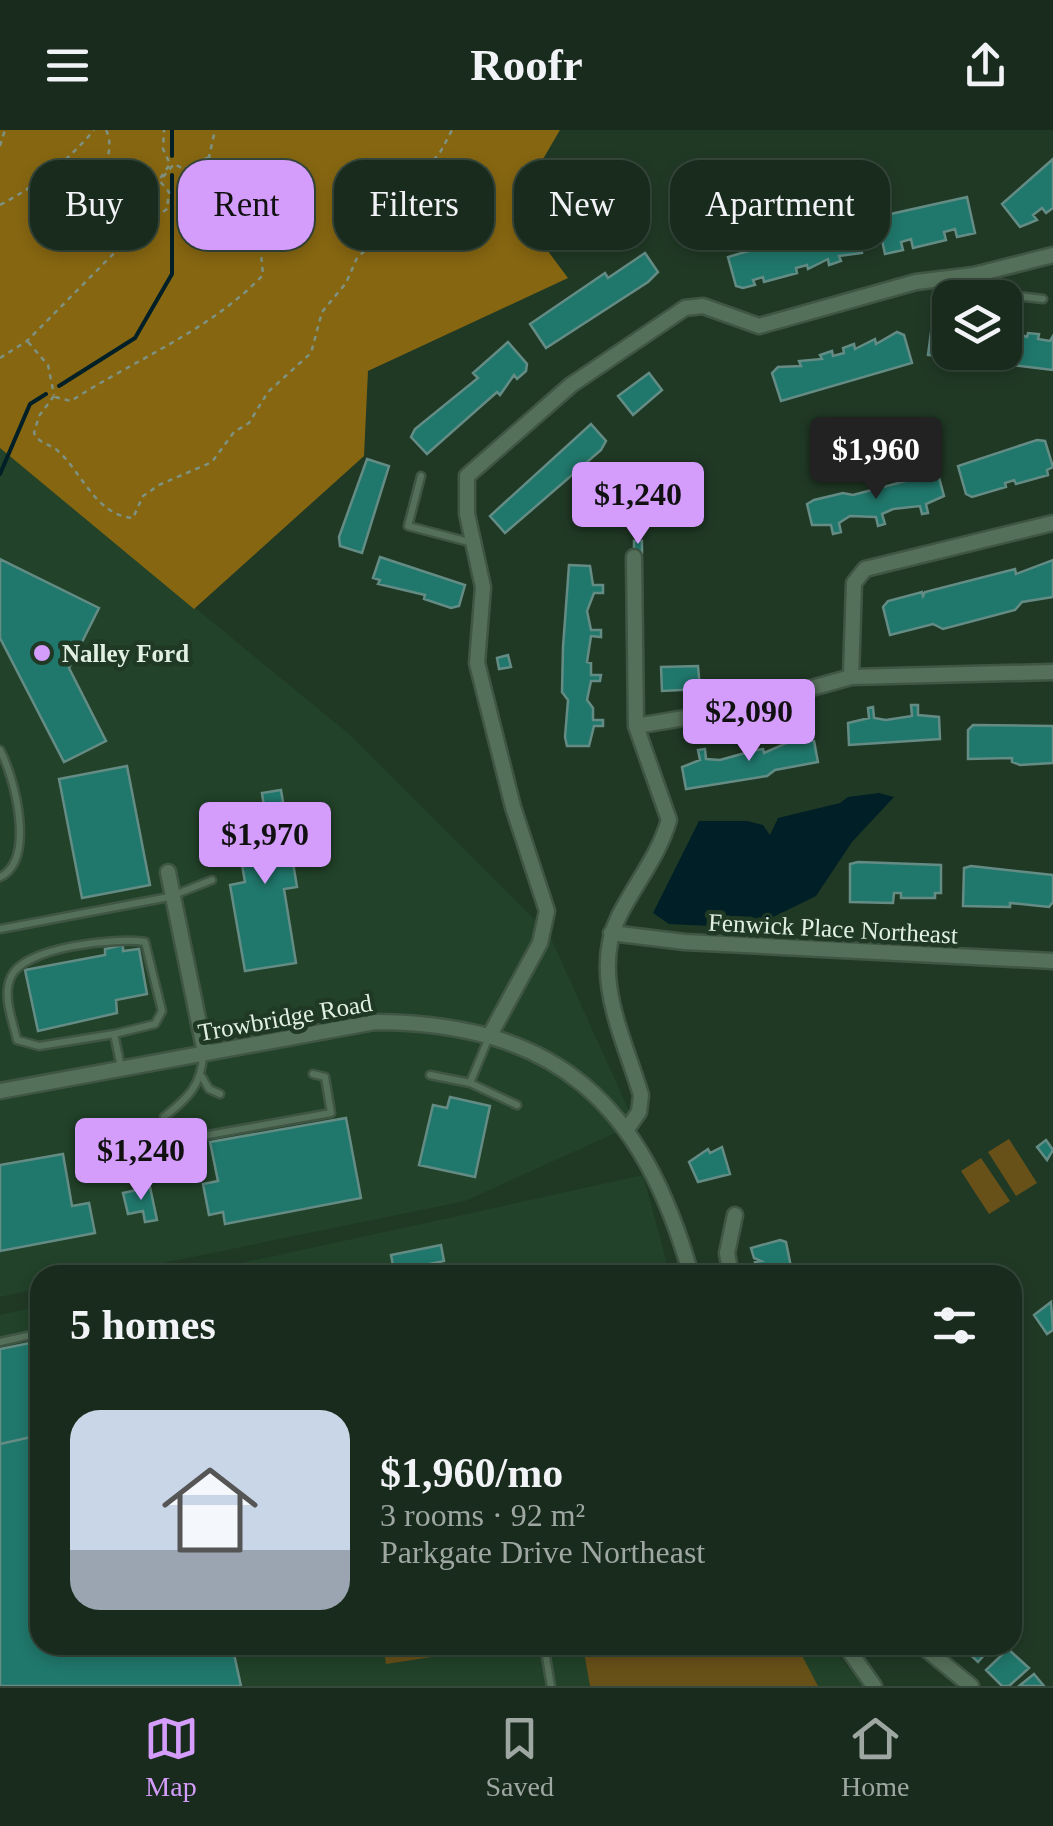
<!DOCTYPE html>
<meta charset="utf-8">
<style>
body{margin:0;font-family:"Times New Roman",serif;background:#253729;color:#f1f3f6;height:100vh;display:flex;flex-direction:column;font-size:38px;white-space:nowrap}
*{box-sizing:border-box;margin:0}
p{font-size:32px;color:#9fa7a3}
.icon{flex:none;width:55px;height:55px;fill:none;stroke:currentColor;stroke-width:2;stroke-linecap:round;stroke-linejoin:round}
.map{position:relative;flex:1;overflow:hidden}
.panel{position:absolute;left:30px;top:1135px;width:992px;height:390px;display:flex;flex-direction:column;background:#182b1c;border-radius:30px;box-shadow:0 5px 15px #0003,0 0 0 2px #36473b}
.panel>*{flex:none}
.hud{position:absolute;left:30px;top:30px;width:995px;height:90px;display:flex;gap:20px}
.fabs{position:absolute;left:932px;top:150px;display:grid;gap:20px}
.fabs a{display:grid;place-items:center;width:90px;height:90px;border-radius:20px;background:#182b1c;box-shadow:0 5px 15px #0003,0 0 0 2px #36473b;font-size:50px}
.price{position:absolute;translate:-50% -85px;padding:0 22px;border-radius:10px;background:#d49cfb;color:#111;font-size:32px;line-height:65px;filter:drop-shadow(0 2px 5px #0008)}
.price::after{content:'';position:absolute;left:50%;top:60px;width:30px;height:22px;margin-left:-15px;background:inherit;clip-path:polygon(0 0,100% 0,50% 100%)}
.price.current{background:#222;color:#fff}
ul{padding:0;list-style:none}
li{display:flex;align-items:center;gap:30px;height:250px;padding:0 40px}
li+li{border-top:2px solid #36473b}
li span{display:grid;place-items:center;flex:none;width:280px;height:200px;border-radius:30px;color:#555}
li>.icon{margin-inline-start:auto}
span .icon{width:120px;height:120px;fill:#fffc;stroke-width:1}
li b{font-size:42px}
h2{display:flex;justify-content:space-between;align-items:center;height:120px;padding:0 40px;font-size:42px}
.tag{padding:0 35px;border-radius:30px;background:#182b1c;box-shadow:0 5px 15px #0003,0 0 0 2px #36473b;font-size:35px;line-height:90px}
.tag.current{background:#d49cfb;color:#111}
header{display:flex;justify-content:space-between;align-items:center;height:130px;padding:0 40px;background:#182b1c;font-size:45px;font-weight:800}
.tabs{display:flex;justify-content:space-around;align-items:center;height:140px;border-top:2px solid #36473b;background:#182b1c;font-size:28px;color:#9fa7a3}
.tabs a{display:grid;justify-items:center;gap:5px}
.tabs .current{color:#d49cfb}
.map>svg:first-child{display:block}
</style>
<header><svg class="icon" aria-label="menu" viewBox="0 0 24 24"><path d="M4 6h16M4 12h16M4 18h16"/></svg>Roofr<svg class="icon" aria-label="share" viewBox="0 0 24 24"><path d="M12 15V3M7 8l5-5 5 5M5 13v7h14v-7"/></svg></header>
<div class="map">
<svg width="1053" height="1556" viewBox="0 0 1053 1556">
<rect width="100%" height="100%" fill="#203925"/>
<path fill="#224229" d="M0,318l349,286 200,200 86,190 -170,77 -360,74h-65v13l-40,9z
M643,1045l27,100h-485l232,-50z
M40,1176v339h790l33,41h-863v-371z"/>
<path fill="#685119" d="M1009,1009l28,44 -21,13 -28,-44z
M981,1028l29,43 -21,13 -28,-43z
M383,1515h114v2l-111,17z
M596,1515h195l8,5 19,36h-228l-6,-34z"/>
<path fill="#866611" d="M0,0h560l-45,77 53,71 -200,93 -4,85 -170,153 -194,-161z"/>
<path fill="#001f26" d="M879,663l15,4 -42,45 -36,54 -65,32 -82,-4 -16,-11 46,-92h48l16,4 7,10 8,-17 62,-15 8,-6z"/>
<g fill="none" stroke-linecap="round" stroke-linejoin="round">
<path stroke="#001f26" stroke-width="4" d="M172,0v26
M59,256l76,-48 37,-64v-99
M0,344l30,-70 16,-10"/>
</g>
<path fill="#20776b" stroke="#648c85" stroke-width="2.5" d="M1053,29v49l-7,5 -4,-5 -9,7 4,5 -17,7 -18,-23z
M967,67l8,36 -18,4 -2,-8 -11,3 2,8 -33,8 -2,-9 -10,3 2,8 -18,4 -8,-37z
M859,89l8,28 -6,1 1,5 -23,3 2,5 -12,4 -1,-6 -20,10 -1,-4 -11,3 1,5 -33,9 -1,-5 -10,3 2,5 -12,3 -7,-2 -8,-29z
M645,123l13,19 -10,10 -102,66 -16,-24 75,-51 3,5z
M939,192l11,1v29h55l1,-22 21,7 1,-4 11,1 -1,5 12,2 3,-5v34l-125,-15 4,-30 6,1z
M897,202l7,3 8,28 -131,38 -9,-28 6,-6 23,-1 -2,-5 23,-2 -2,-4 12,-4 1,5 11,-3 -1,-5 11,-4 1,5 20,-10 1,5z
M508,212l19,22 -1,7 -9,8 -3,-4 -14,20 -3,-3 -70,62 -16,-17 4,-8 63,-51 -5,-5z
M649,243l13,17 -29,25 -15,-19z
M591,294l15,17 -5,9 -96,83 -15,-17z
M1037,310l8,1 8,26 -6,3 1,5 -32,9 -2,-4 -9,3 1,4 -34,10 -6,-3 -8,-28z
M367,329l22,7 -27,87 -22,-7 -1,-9z
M932,344h6l6,22 -18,8 2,9 -6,1 -2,-8 -27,3 -11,5 3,10 -7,2 -2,-9 -26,-1 -11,7 2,9 -8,2 -2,-9h-19l-5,-21 7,-4 29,-7 10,2z
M634,411h8v12h-8z
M380,427l85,28 -6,21 -8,2 -27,-9 1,-4 -47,-11 2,-4 -7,-2z
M0,429l99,49 -30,60 37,73 -42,21 -64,-124z
M1053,430v37l-31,5 -7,8 -72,19 -10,-5 -43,11 -7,-28 5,-6 34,-9 1,4 2,-4 90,-23 1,5z
M569,435l21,1 3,19h10v8h-9l-7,18 4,19h10v7l-10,-1 -4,26 4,1v12h10l-1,6h-9l-4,19 6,8v12h10v6h-9l-5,20h-22l-2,-9 3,-37 -6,-8 1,-45z
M508,525l3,12 -12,2 -2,-11z
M698,536l2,23 -38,2 -1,-24z
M911,575h7v10l21,2 1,22 -91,6 -1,-22 21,-5 -1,-10 5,-1 1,11 12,2 26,-4z
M973,595l80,1v37l-33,2 -8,-3v-4l-44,1v-29z
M793,601l2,9 19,1 4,21 -43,8 -8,6 -81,13 -4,-22 18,-7 -2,-10 7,-1 1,10 14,1 25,-7 -2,-11 6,-2 2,11 12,-2 1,4 25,-11 -2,-10z
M127,636l23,119 -68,13 -23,-119z
M281,660l16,97 -13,2 12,74 -51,8 -15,-86 15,-3 -11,-63 31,-5 -3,-21z
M858,732l83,3v28h-6v5h-34v-5h-7l-1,10 -43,-1v-38z
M971,736l82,9v27l-4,5 -39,-4v4l-47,-1 1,-38z
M123,815v6l16,-2 8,45 -31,6 1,13 -79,18 -13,-61 80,-15v-6z
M450,967l40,9 -15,71 -56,-12 14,-60 14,3z
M346,988l15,80 -136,26 -2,-12 -14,3 -6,-31 15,-3 -8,-39z
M1046,1010l7,10 -6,10 -10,-13z
M722,1017l8,27 -32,8 -9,-20 19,-13 2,4z
M63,1024l9,52 17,-3 6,30 -95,18v-86z
M150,1057l7,33 -12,2 -2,-11 -15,3 -5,-21z
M780,1110l6,2 6,30 -34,3 -3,-13 6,-1 -7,-3 -3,-10z
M441,1115l3,16 -50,10 -3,-16z
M1051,1172l2,28 -6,4 -13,-19z
M40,1211v94l-40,9v-95z
M40,1305v210h192l9,41h-241v-242z
M960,1515h33l-15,17z
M1008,1519l21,19 -20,18h-7l-16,-16z
M1034,1544l10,12h-25z"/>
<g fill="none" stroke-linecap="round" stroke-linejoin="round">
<g stroke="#405645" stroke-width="11">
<path id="lane" d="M952,152l13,8 78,9
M421,346l-13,50 65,17
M0,620c15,28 36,110 0,127
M0,799l169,-32 43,-17
M114,904l-75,12 -22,-6c-4,-19 -15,-44 -6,-63 12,-30 106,-40 134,-35l17,69 -7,13 -41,10 7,33
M489,907l-19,46 47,22
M203,924c-1,31 -15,44 -39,63l5,25 162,-29 -6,-36 -12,-3
M430,945l40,8
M202,947l7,12 11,5
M0,1212l40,-9
M544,1515l7,41"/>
</g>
<g stroke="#405645" stroke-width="19">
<path id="street" d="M851,547l3,-94 11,-14 188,-46
M636,596l97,-16 118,-33 202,-5
M168,742l37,181
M611,803l74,9 368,19
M490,905l50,-92 7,-32 -34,-104 -36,-144 6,-76 -16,-73v-38l104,-91 114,-77 18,-2 56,20 157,-44 58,-7 79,-20
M0,961l375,-69c182,1 268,82 316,253
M627,999l12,-17 2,-17c-17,-57 -51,-121 -22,-179 16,-32 40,-61 50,-96l-33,-94 -2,-169
M731,1145l-4,-22 8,-38
M845,1515l29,41
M921,1515l50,41"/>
</g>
<path stroke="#7e9281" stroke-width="2.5" stroke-dasharray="5 5" stroke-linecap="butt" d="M106,0c14,27 -18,67 -39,85l1,7 37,-10 16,-23 37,-6
M0,16l5,-16
M163,47l11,-13 10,5 25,-12
M0,75c36,-19 67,-43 94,-75
M28,212l20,23 6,30
M0,228l27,-17 111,-112 29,-20 2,-17 -10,-12 11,-16 -7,-15 1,-19
M54,266l-15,20 -5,17c6,12 15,10 24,18 24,21 37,64 75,67l10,-22 16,-11 53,-23 22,-30 15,-9 19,-31 43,-39 11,-41 24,-29 11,-25 26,-24 21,-38 37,-45 11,-21
M55,267l16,4c63,-41 140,-71 192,-126l-4,-43 5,-29 -12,-5 -43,-41 6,-27"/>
<use href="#lane" stroke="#55705a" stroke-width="6"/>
<use href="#street" stroke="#55705a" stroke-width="14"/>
</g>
<circle fill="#d49cfb" stroke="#203925" stroke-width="4" cx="42" cy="523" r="10"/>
<g text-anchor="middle" stroke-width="9" stroke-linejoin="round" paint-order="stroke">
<g font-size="25" font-weight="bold" fill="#e1f0e3" stroke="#203925" text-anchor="start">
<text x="62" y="532">Nalley Ford</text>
</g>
<g font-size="25" fill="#e1f0e3" stroke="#203925">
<text transform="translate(833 798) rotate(3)" y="9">Fenwick Place Northeast</text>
<text transform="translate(285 887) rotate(-10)" y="9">Trowbridge Road</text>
</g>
</g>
</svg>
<div class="fabs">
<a><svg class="icon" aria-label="layers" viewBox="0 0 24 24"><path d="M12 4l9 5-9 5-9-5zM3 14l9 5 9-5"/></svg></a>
</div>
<b class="price current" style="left:876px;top:372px">$1,960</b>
<b class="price" style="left:638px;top:417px">$1,240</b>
<b class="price" style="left:749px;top:634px">$2,090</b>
<b class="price" style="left:265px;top:757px">$1,970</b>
<b class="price" style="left:141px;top:1073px">$1,240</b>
<div class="hud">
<a class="tag">Buy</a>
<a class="tag current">Rent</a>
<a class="tag">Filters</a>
<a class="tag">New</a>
<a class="tag">Apartment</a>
</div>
<section class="panel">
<h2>5 homes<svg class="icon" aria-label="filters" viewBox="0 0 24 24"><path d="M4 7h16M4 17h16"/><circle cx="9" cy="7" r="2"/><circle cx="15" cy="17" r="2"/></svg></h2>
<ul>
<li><span style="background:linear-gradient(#c9d6e8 70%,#9aa5b1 0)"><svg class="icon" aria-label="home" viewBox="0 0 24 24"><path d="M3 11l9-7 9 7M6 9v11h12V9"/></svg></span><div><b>$1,960/mo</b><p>3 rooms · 92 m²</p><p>Parkgate Drive Northeast</p></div></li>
</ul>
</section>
</div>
<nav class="tabs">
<a class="current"><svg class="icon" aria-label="map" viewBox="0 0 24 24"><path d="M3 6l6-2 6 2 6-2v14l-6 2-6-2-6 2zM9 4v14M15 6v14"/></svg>Map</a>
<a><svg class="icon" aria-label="saved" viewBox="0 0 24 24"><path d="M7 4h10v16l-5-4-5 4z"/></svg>Saved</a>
<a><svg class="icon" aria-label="home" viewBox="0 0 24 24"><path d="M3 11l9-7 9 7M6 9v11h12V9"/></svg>Home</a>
</nav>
